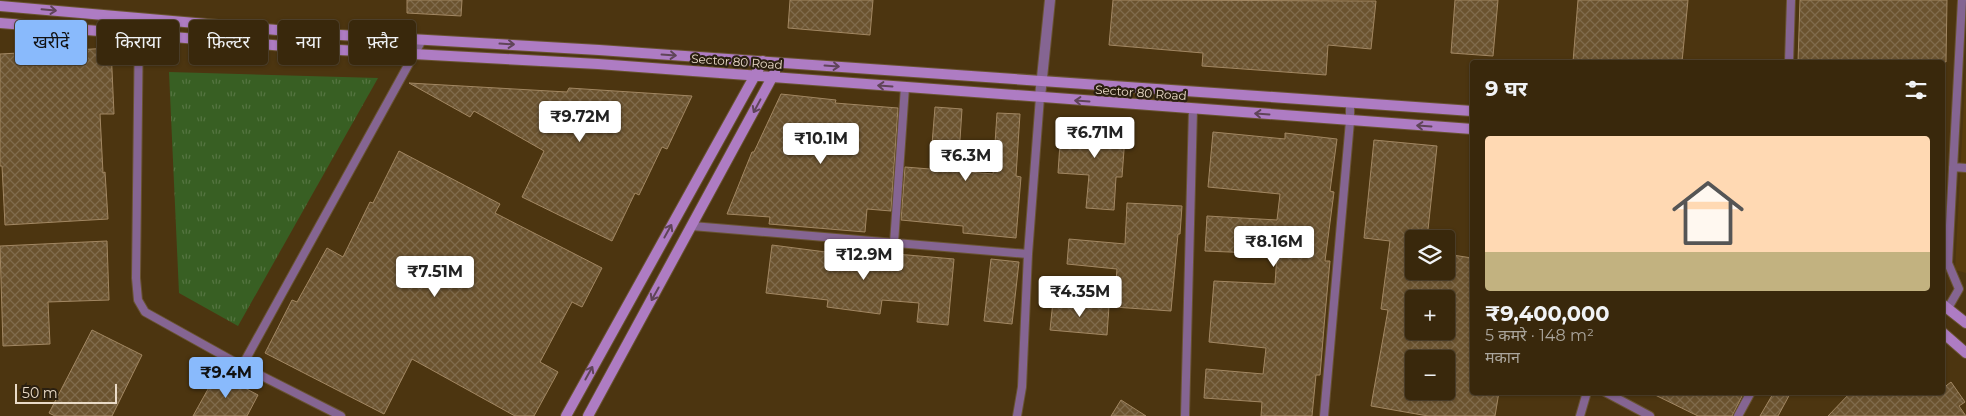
<!DOCTYPE html>
<html lang="hi">
<meta charset="utf-8">
<style>
body{margin:0;font-family:Montserrat,"Noto Sans Devanagari",sans-serif;background:#44341a;color:#f1f3f6;height:100vh;display:flex;flex-direction:column;font-size:19px;white-space:nowrap}
*{box-sizing:border-box;margin:0}
p{font-size:16px;color:#aba69d}
.icon{flex:none;width:28px;height:28px;fill:none;stroke:currentColor;stroke-width:2;stroke-linecap:round;stroke-linejoin:round}
.map{position:relative;flex:1;overflow:hidden}
.details{position:absolute;left:1470px;top:60px;width:475px;height:335px;display:flex;flex-direction:column;background:#39280c;border-radius:5px;box-shadow:0 1px 4px #0004,0 0 0 1px #53442d}
.details>*{flex:none}
.top-card{position:absolute;left:15px;top:20px;width:475px;height:45px;display:flex;gap:10px}
.buttons{position:absolute;left:1405px;top:230px;display:grid;gap:10px}
.buttons a{display:grid;place-items:center;width:50px;height:50px;border-radius:5px;background:#39280c;box-shadow:0 1px 4px #0004,0 0 0 1px #53442d;font-size:25px}
.scale{position:absolute;left:15px;bottom:12px;width:102px;box-sizing:border-box;padding-left:5px;border:2px solid #eadbc8;border-top:0;font-size:14px;line-height:18px;white-space:nowrap;color:#eadbc8;-webkit-text-stroke:4px #2a1f10;paint-order:stroke}
.price{position:absolute;translate:-50% -42px;padding:0 11px;border-radius:5px;background:#fff;color:#222;font-size:16px;line-height:32px;filter:drop-shadow(0 1px 2px #0008)}
.price::after{content:'';position:absolute;left:50%;top:30px;width:15px;height:11px;margin-left:-8px;background:inherit;clip-path:polygon(0 0,100% 0,50% 100%)}
.price.on{background:#89bafc;color:#111}
ul{padding:0;list-style:none}
li{display:grid;align-content:center;gap:10px;height:265px;padding:0 15px}
li+li{border-top:1px solid #53442d}
li span{display:grid;place-items:center;height:155px;border-radius:5px;color:#555}
li>.icon{margin-inline-start:auto}
span .icon{width:90px;height:90px;fill:#fffc;stroke-width:1}
li b{font-size:21px}
h2{display:flex;justify-content:space-between;align-items:center;height:60px;padding:0 15px;font-size:21px}
.chip{padding:0 18px;border-radius:5px;background:#39280c;box-shadow:0 1px 4px #0004,0 0 0 1px #53442d;font-size:18px;line-height:45px}
.chip.on{background:#89bafc;color:#111}
.map>svg:first-child{display:block}
</style>
<div class="map">
<svg width="1966" height="416" viewBox="0 0 1966 416">
<defs>
<pattern id="park-tufts" width="24" height="20" patternUnits="userSpaceOnUse" patternTransform="scale(1.25)"><rect width="24" height="20" fill="#385f23"/><path d="M3 7l-1-3M5 7V3M7 7l1-3M15 17l-1-3M17 17v-4M19 17l1-3" fill="none" stroke="#557541"/></pattern>
<pattern id="building-cross-hatch" width="8" height="8" patternUnits="userSpaceOnUse" patternTransform="scale(1.25)"><rect width="8" height="8" fill="#6b532f"/><path d="M0 0l8 8M0 8l8-8" fill="none" stroke="#806b4c"/></pattern>
</defs>
<rect width="100%" height="100%" fill="#4c3510"/>
<path fill="#583c0d" d="M1966,66v207l-11,-3z"/>
<path fill="url(#park-tufts)" d="M169,72l209,6 -140,248 -59,-33z"/>
<path fill="url(#building-cross-hatch)" stroke="#a28762" fill-rule="evenodd" d="M407,0h55l-1,16 -54,-3z
M790,0h83l-3,35 -82,-7z
M1113,0l263,1 -5,48 -43,-4 -2,30 -124,-9 1,-13 -94,-8z
M1455,0h43l-5,56 -42,-3z
M1578,0h110l-6,62h-109z
M1800,0h147l-1,62h-148z
M111,48l3,66h-14l3,59 2,-1 3,47 -103,6 -3,-59h-2v-112z
M409,83l158,9 2,-4 123,8 -25,53 -5,-2 -23,48 -4,-2 -23,48 -90,-44 22,-46 -70,-40 -4,6z
M781,94l55,6 -1,3 63,5 -7,103 -24,-2 -2,23 -96,-8 1,-7 -43,-3 25,-62h2z
M935,107l27,2 -4,62 35,3 4,-61 23,1 -4,62 5,1 -5,61 -53,-5v-7l-62,-6 4,-53 25,2z
M1071,120l55,3 -4,54h-6l-2,33 -28,-2 3,-33 -31,-2 2,-30 9,1z
M1213,132l72,7v-6l52,6 -7,52 4,1 -9,69h5l-5,54 -5,60h-4l-4,41h-51l1,-14 -58,-4 2,-29 57,5 3,-26 -57,-6 5,-61 61,3 2,-30 -72,-3 2,-35 70,4 3,-26 -72,-7z
M1374,140l63,6 -10,93h-13v32h32v-17l26,4v134h27l-4,24h-67l-57,-10 17,-96 -7,-1 9,-68 -26,-3zM1414,299h32v32h-32zM1414,359h32v32h-32z
M399,151l101,53 -5,9 107,55 -20,39 -10,-5 -32,60 18,10 -24,44h-19l-103,-57 -28,55 -119,-61 27,-53 5,2 30,-54 16,9 27,-55 3,1z
M1127,203l55,3 -2,28h-2l-7,77 -57,-4 3,-38 -50,-5 2,-25 56,5z
M107,241l2,59 -61,2 2,42 -47,2 -3,-100z
M772,245l123,16 1,-7 58,5 -6,66 -31,-3 2,-19 -37,-3 -2,14 -53,-7 1,-7 -62,-7z
M991,259l28,3 -7,62 -28,-3z
M1053,301l56,5 -2,29 -57,-5z
M92,330l50,25 -30,61h-57l-6,-3z
M217,373l41,22 -11,21h-54z
M1951,382l14,20 -6,4 7,10h-138l23,-24h91v-3z
M1649,392h95l-12,24h-34z
M1774,392h17l-13,24h-18z
M1121,400l25,16h-35z"/>
<g fill="none" stroke-linecap="round" stroke-linejoin="round">
<g stroke="#685331" stroke-width="10">
<path id="lane" d="M139,18l-3,260 2,22 7,12 97,54 99,50
M1789,62l2,-62
M1953,167l13,1
M692,226l336,28
M894,243l11,-156
M1948,308l11,-19 -11,-26 14,-263
M242,366l180,-326
M1605,392l45,24
M1017,416l5,-29 6,-133 12,-157
M1185,416l8,-307
M1324,416l26,-295v-19
M1580,416l7,-24
M1738,416l13,-24"/>
</g>
<g stroke="#685331" stroke-width="12">
<path id="street" d="M1040,97l10,-97"/>
</g>
<g stroke="#685331" stroke-width="12">
<path id="secondary" d="M0,6l323,28 276,16 873,61
M0,23l321,26 277,15 874,65
M1942,304l24,19
M1942,332l24,21
M566,416l197,-355
M588,416l187,-344"/>
</g>
<use href="#lane" stroke="#856592" stroke-width="8"/>
<use href="#street" stroke="#856592" stroke-width="10"/>
<use href="#secondary" stroke="#ae7cc3" stroke-width="10"/>
</g>
<defs><path id="oneway-shaft" d="M-6 0H5M1.5-3L5.5 0L1.5 3" fill="none" stroke-width="1.6" stroke-linecap="round" stroke-linejoin="round" transform="scale(1.25)"/></defs>
<g stroke="#5f4458">
<use href="#oneway-shaft" transform="translate(49 10) rotate(5)"/>
<use href="#oneway-shaft" transform="translate(507 44) rotate(3)"/>
<use href="#oneway-shaft" transform="translate(669 55) rotate(4)"/>
<use href="#oneway-shaft" transform="translate(832 66) rotate(4)"/>
<use href="#oneway-shaft" transform="translate(885 86) rotate(-176)"/>
<use href="#oneway-shaft" transform="translate(1082 101) rotate(-176)"/>
<use href="#oneway-shaft" transform="translate(757 106) rotate(118)"/>
<use href="#oneway-shaft" transform="translate(1262 114) rotate(-176)"/>
<use href="#oneway-shaft" transform="translate(1424 126) rotate(-176)"/>
<use href="#oneway-shaft" transform="translate(668 231) rotate(-61)"/>
<use href="#oneway-shaft" transform="translate(655 294) rotate(119)"/>
<use href="#oneway-shaft" transform="translate(589 373) rotate(-61)"/>
</g>
<g text-anchor="middle" stroke-width="4.5" stroke-linejoin="round" paint-order="stroke">
<g font-size="12" fill="#eadbc8" stroke="#2a1f10">
<text transform="translate(737 62) rotate(4)" y="4">Sector 80 Road</text>
<text transform="translate(1141 93) rotate(4)" y="4">Sector 80 Road</text>
</g>
</g>
</svg>
<div class="buttons">
<a><svg class="icon" aria-label="layers" viewBox="0 0 24 24"><path d="M12 4l9 5-9 5-9-5zM3 14l9 5 9-5"/></svg></a>
<a>+</a>
<a>−</a>
</div>
<div class="scale">50 m</div>
<b class="price" style="left:580px;top:143px">₹9.72M</b>
<b class="price" style="left:1095px;top:159px">₹6.71M</b>
<b class="price" style="left:821px;top:165px">₹10.1M</b>
<b class="price" style="left:966px;top:182px">₹6.3M</b>
<b class="price" style="left:1274px;top:268px">₹8.16M</b>
<b class="price" style="left:864px;top:281px">₹12.9M</b>
<b class="price" style="left:435px;top:298px">₹7.51M</b>
<b class="price" style="left:1080px;top:318px">₹4.35M</b>
<b class="price on" style="left:226px;top:399px">₹9.4M</b>
<div class="top-card">
<a class="chip on">खरीदें</a>
<a class="chip">किराया</a>
<a class="chip">फ़िल्टर</a>
<a class="chip">नया</a>
<a class="chip">फ़्लैट</a>
</div>
<section class="details">
<h2>9 घर<svg class="icon" aria-label="filters" viewBox="0 0 24 24"><path d="M4 7h16M4 17h16"/><circle cx="9" cy="7" r="2"/><circle cx="15" cy="17" r="2"/></svg></h2>
<ul>
<li><span style="background:linear-gradient(#ffd9b3 75%,#c2b280 0)"><svg class="icon" aria-label="home" viewBox="0 0 24 24"><path d="M3 11l9-7 9 7M6 9v11h12V9"/></svg></span><div><b>₹9,400,000</b><p>5 कमरे · 148 m²</p><p>मकान</p></div></li>
</ul>
</section>
</div>
